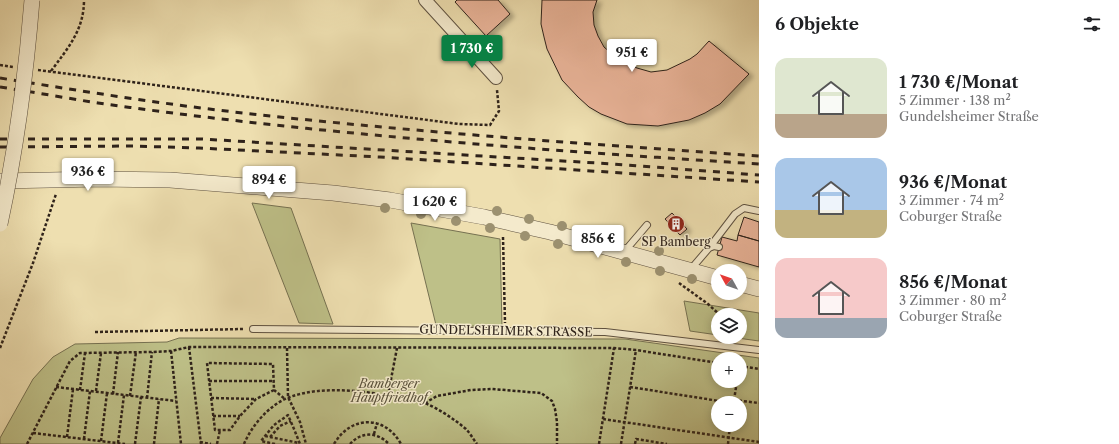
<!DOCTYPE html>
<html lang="de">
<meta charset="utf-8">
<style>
body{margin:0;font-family:"Libre Caslon Text",serif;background:#f2f2f2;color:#202124;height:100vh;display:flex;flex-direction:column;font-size:15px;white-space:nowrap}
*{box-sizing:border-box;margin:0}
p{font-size:13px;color:#757577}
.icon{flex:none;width:22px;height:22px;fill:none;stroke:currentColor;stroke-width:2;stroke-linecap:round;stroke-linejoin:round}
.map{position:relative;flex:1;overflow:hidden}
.drawer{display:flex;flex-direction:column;background:#fff;width:360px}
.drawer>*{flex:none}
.needle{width:26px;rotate:310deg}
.tools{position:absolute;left:711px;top:264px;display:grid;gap:8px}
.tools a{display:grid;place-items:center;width:36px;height:36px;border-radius:50%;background:#fff;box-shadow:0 2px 10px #0003;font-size:20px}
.price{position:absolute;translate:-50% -34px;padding:0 9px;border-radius:4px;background:#fff;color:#222;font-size:13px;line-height:26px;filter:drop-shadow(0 1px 2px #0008)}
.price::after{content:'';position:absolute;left:50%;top:24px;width:12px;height:9px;margin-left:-6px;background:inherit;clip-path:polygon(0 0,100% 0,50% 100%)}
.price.active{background:#0b8043;color:#fff}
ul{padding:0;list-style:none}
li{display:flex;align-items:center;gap:12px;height:100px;padding:0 16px}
li span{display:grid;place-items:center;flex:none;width:112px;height:80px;border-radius:12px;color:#555}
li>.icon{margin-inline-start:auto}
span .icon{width:48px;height:48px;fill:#fffc;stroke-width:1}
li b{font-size:17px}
h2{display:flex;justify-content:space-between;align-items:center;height:48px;padding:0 16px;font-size:17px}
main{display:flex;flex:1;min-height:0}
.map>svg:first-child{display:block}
</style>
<main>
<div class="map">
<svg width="759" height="444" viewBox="0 0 759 444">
<defs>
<filter id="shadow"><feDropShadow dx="4.5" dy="2.5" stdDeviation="2" flood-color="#0004"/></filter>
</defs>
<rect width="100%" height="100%" fill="#eedfb0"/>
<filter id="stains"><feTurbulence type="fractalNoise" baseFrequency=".005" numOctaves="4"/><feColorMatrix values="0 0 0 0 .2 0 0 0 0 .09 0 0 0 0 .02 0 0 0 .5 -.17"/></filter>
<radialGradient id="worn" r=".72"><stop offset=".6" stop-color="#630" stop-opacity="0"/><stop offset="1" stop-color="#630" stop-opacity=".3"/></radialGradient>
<path fill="#bec088" stroke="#767151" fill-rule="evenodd" d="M252,203l39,5 42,116 -34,-1z
M411,223l89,16 2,88 -66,-2z
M684,301l75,12v28l-29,-4h10v-22h-22v20l-28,-4z
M179,338l446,1 134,19v86h-759v-6l33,-59 20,-22 22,-13 92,-2zM718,359h22v22h-22zM718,403h22v22h-22z"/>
<path fill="#eab499" stroke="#2e221a" filter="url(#shadow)" d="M457,0h41l12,14 -24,22 -31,-34z
M542,0h55l-4,12 1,13 4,11 6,11 8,7 11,8 14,6 14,4 16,-2 23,-11 7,-5 12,-13 40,33 -29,30 -15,9 -16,7 -31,6 -31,-2 -26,-10 -12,-7 -11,-10 -16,-17 -15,-31 -3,-12 -3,-13z
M672,213l15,16 -7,6 -15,-16z
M744,217l15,5v19l-21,-6z
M738,235l21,6v26l-42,-12 5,-18 15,4z"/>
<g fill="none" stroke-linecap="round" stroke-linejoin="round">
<g stroke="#5e5140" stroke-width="8">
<path id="service" d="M709,248l26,-34 9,-6 15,3
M624,252l23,-27
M691,269l18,-21 5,-2 5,1
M253,329l352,3 154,18"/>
</g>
<g stroke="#5e5140" stroke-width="14">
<path id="minor" d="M425,0l71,78"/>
</g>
<g stroke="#5e5140" stroke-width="16">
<path id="tertiary" d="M0,181l99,-2 71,1 163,13 57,7 94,17 66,15 168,46
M740,284l19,5"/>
</g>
<path stroke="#2e221a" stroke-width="2.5" stroke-dasharray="3 2" stroke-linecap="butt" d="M0,65l13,2
M38,70l421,54 31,1 9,-14 -2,-21
M51,71c17,-23 33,-41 33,-71
M503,237l2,86
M679,283l29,21 12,11
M95,332l149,-3
M189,347l12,97
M0,348l33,-85 23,-69
M287,348l1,49 12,25 6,22
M171,351l10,93
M740,366l19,3
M209,381h65
M56,387l120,14
M630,387l102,16
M80,390l5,-37
M274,390l-18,9 -16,17 -10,14h-15l-8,-67 66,1 1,26 11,9
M96,391l5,-38
M113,394l5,-42
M388,395l9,-47
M130,396l6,-44
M147,398l5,-46
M211,398l45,1
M734,400l25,3
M734,400l3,-19
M425,403l12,-7 34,-6 21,-1 49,4 11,8 3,8 2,13v22
M213,416h27
M603,419l156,23
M33,433l92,11
M374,434l3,-11
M265,436l34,7
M67,437l6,-48
M270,437l10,-11 11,-5
M84,439l6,-48
M101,441l6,-48
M200,442l11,2
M118,443l6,-48
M27,444l43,-83 10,-8 72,-1 19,-1 18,-4 425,1 22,2 82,13
M135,444l6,-47
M154,444l5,-45
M217,444l3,-14
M244,444c8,-19 26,-40 46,-47 33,-12 80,-6 114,2 7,1 14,2 21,4 14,6 29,16 41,26 4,4 7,10 11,15
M275,444l-14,-3 13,-16 14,-10 6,14 6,15
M334,444c17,-29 51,-29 67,0
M350,444c12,-13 27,-12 39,0
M599,444l15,-96
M621,444l15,-94
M635,444l1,-5 31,5
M728,444l2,-19"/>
<use href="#service" stroke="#f4eacc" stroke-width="6"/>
<use href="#minor" stroke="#f4eacc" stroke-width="12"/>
<use href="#tertiary" stroke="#f4eacc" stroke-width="15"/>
<path stroke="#2e221a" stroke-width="3" stroke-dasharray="7 7" stroke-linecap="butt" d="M0,78c81,13 162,26 243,35 171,19 344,31 516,43
M0,87c33,5 66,11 98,16 219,31 440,47 661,61
M0,139h202l411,25 146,11
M0,147l133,-1 66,2 181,9 379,25"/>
<g stroke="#5e5140" stroke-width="16" stroke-linecap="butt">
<path id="tertiary-bridge" d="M0,224c16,-74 26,-148 32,-224"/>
</g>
<use href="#tertiary-bridge" stroke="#f4eacc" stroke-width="15"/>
</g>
<g fill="#9c9170">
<circle cx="425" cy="196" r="5"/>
<circle cx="460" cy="203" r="5"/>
<circle cx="385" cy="208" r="5"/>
<circle cx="497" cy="211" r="5"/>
<circle cx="421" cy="214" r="5"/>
<circle cx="529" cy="219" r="5"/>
<circle cx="456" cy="221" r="5"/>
<circle cx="562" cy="226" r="5"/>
<circle cx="490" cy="228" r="5"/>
<circle cx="597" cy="235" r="5"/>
<circle cx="525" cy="236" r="5"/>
<circle cx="558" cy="244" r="5"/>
<circle cx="659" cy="251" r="5"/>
<circle cx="626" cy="262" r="5"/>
<circle cx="660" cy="271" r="5"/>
<circle cx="692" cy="279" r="5"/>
</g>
<defs>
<g id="building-disc" transform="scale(0.9)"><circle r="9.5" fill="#8f2418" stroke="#f4eacc"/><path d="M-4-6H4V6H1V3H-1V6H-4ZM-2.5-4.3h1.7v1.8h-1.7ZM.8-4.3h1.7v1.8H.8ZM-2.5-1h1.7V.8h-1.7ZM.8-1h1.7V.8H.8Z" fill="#fff"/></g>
</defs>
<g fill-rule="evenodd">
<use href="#building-disc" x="676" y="224"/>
</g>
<g text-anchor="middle" stroke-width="3" stroke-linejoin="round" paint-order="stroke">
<g font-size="12" fill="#2e221a" stroke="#f4eacc">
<text x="676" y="246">SP Bamberg</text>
</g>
<g font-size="12" fill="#2e221a" stroke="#f4eacc">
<text transform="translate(506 331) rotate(1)" y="4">GUNDELSHEIMER STRASSE</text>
</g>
<g font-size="12" font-style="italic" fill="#59513b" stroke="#f4eacc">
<text x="389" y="388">Bamberger<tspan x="389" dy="14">Hauptfriedhof</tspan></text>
</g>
</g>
<rect width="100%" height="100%" filter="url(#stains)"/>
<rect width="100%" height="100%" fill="url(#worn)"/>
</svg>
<div class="tools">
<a><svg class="needle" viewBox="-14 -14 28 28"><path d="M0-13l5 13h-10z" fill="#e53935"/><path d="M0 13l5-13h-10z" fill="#757577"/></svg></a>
<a><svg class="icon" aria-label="layers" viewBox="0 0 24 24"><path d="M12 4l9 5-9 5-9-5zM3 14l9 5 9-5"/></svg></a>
<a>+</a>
<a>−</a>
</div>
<b class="price active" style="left:472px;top:69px">1 730 €</b>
<b class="price" style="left:632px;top:73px">951 €</b>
<b class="price" style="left:88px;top:192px">936 €</b>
<b class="price" style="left:269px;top:200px">894 €</b>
<b class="price" style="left:435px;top:222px">1 620 €</b>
<b class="price" style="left:598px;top:259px">856 €</b>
</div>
<section class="drawer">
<h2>6 Objekte<svg class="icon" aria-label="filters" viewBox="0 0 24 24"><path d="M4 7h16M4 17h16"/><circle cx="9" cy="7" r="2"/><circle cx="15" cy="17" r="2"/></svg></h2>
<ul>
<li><span style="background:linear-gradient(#dfe7d0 70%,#b9a48a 0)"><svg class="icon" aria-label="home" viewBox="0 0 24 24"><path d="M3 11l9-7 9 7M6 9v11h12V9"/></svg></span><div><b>1 730 €/Monat</b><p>5 Zimmer · 138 m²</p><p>Gundelsheimer Straße</p></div></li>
<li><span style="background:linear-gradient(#a9c7e8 65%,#c2b280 0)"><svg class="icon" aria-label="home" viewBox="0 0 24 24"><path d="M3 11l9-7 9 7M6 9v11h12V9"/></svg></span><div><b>936 €/Monat</b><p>3 Zimmer · 74 m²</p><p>Coburger Straße</p></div></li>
<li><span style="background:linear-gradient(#f6c9c9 75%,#9aa5b1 0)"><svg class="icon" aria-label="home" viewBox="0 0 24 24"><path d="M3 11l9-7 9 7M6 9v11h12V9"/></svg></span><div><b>856 €/Monat</b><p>3 Zimmer · 80 m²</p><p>Coburger Straße</p></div></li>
</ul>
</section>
</main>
